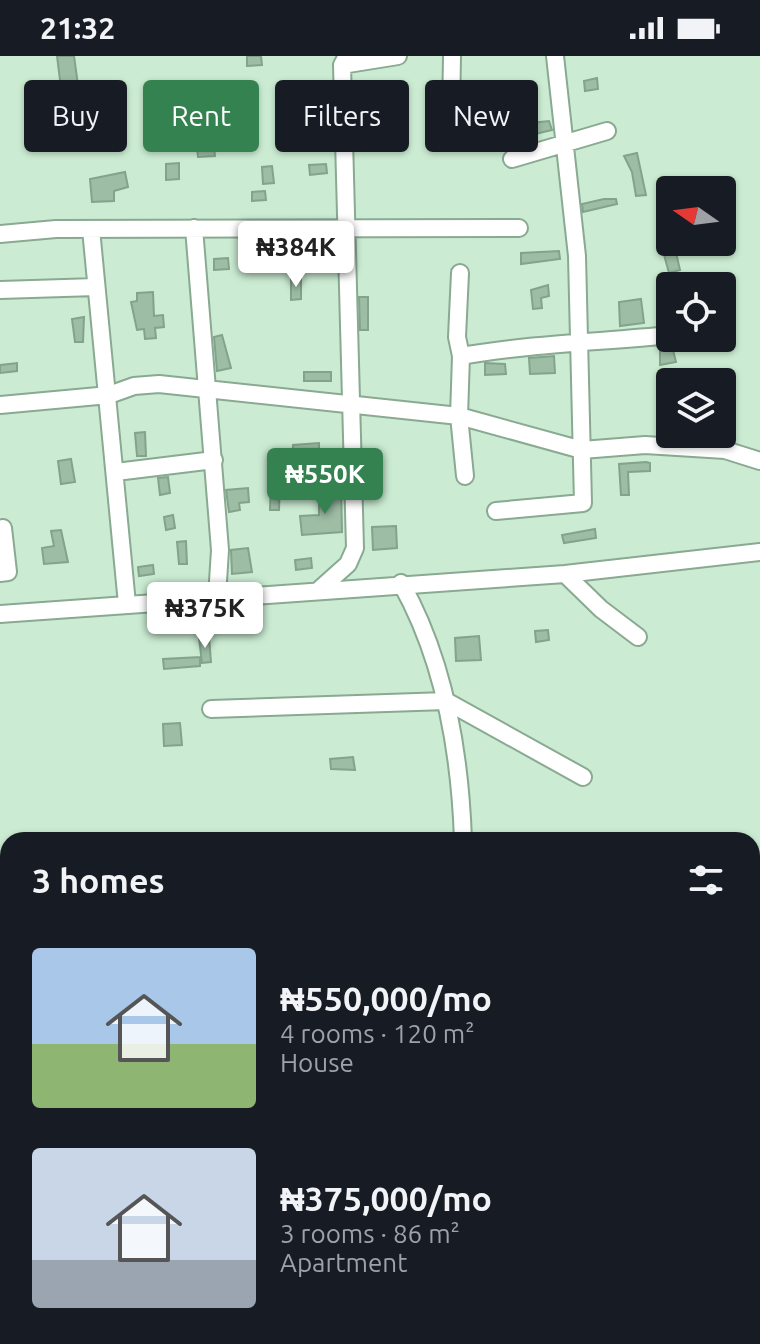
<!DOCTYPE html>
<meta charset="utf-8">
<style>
body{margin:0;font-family:Ubuntu,sans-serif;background:#242831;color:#f1f3f6;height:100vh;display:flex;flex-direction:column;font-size:30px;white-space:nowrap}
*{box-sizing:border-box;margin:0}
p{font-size:26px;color:#9ea1a6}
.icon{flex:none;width:44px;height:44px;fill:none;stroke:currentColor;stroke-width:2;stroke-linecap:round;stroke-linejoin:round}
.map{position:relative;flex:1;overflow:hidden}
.drawer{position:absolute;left:0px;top:776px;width:760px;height:512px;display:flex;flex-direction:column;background:#171b24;border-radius:24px 24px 0 0;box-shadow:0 2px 6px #0004}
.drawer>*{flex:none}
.guide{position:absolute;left:24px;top:24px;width:712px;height:72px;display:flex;gap:16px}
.needle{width:52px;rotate:284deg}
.buttons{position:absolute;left:656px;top:120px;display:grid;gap:16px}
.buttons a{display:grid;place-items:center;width:80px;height:80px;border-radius:8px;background:#171b24;box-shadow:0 2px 6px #0004;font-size:40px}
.price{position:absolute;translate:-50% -68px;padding:0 18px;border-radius:8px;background:#fff;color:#222;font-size:26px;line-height:52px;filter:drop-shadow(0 2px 4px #0008)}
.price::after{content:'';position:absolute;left:50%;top:48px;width:24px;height:18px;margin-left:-12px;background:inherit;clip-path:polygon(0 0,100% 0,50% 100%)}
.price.current{background:#358251;color:#fff}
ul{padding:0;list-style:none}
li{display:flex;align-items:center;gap:24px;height:200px;padding:0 32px}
li span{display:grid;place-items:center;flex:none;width:224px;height:160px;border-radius:8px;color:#555}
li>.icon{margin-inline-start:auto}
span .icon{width:96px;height:96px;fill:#fffc;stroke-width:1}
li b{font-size:34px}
h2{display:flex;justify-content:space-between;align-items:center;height:96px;padding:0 32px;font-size:34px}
.pill{padding:0 28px;border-radius:8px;background:#171b24;box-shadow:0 2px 6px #0004;font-size:28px;line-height:72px}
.pill.current{background:#358251;color:#fff}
.status{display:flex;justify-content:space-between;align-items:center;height:56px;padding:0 40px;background:#171b24;direction:ltr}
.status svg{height:22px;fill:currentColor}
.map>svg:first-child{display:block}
</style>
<div class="status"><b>21:32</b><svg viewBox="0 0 49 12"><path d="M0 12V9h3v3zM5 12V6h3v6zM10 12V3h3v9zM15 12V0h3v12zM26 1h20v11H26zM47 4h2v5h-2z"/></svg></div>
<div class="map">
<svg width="760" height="1288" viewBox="0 0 760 1288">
<rect width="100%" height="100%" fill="#cbecd3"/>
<path fill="#9dbda5" stroke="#83a38b" stroke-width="2" d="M57,0h17l4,29 -17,3z
M247,0h14l1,9 -15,1z
M597,22l1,11 -13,2 -1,-10z
M405,49l1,24h-10l-2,-23z
M68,51v3l13,-2 2,8 -13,2 2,20 -16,3 -4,-32z
M373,64l1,13 -12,1 -1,-13z
M549,65l3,9 -21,5 -1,-12z
M177,74l1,8 -16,2 -1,-7z
M214,91l1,9 -17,1 -1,-9z
M637,97l9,42 -10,1 -4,-24 -8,-16z
M179,107v16l-13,1v-16z
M326,108l1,9 -17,2 -1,-10z
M272,110l2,17 -11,1 -1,-17z
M125,116l3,15 -14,4v10l-22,1 -2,-23z
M265,135l1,9 -14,1v-9z
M604,143h12l1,5 -34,8 -1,-8z
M675,192l5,22 -11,3 -6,-22z
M559,195l1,8 -39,5v-11z
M228,202l1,11 -15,1v-11z
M291,222h10v21l-10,1z
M548,229l1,11 -8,2 1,10 -9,1 -2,-19z
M153,236l1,24 9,-1 1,12 -9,1 1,10 -11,1 -1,-10 -7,1 -6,-28 6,-1v-8z
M359,241h9v33h-8z
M641,243l3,24 -24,3 -1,-24z
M84,261l-1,25h-8l-3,-23z
M222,279l9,33 -14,3 -3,-34z
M672,290l4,16 -16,3v-18z
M554,300l1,17 -25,1 -1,-16z
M17,307v8l-17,2v-8z
M485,307l20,1 1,10 -21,1z
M304,316h27v9h-27z
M145,376l1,24h-9l-2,-23z
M319,387v12l-5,1v16h5v10h-17l1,-11h-11l1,-26z
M71,403l4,23 -14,2 -3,-23z
M646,406l4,1v8l-22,1 1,23h-8l-2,-31z
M168,421l2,16 -10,2 -2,-17z
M271,426h9l-1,28h-9z
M329,430h12l1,46 -40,3 -2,-19 19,-1v-11l10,-1z
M248,432l1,14 -10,1 1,7 -11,2 -3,-22z
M173,459l2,13 -9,2 -2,-13z
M396,470l1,22 -24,2 -1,-23z
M595,473l1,9 -32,5 -2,-8z
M61,474l7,32 -24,2 -2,-16 12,-2 -3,-15z
M186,485l1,23h-8l-2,-22z
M248,492l4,24 -20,2 -1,-24z
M311,502l1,10 -16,2 -1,-10z
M153,509l1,9 -15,2 -1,-9z
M548,574l1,10 -13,2 -1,-11z
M479,580l2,24 -25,1 -1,-23z
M209,581l2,25 -9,1 -3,-25z
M200,601v9l-36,3 -1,-10z
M180,667l2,22 -18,1 -1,-22z
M353,701l2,13 -24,-1 -1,-10z
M0,1258h5l3,22h24l1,8h-32z
M129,1280h19l2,8h-20z"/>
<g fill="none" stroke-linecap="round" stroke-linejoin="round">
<g stroke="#89a991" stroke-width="20">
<path id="minor" d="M342,9l56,-9
M451,60l1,-60
M512,103l95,-28
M194,172l26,322 -3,47
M91,173l36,375
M0,178l56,-5 463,-1
M460,217l-3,64 4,19 -2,60 6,60
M0,234l96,-3
M461,300c69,-12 139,-14 209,-21
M0,349l109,-10 25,-9 25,-2 300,32 123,34 63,-5 80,5 35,11
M116,416l98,-12
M496,455l87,-8 -6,-247 -22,-200
M0,517l8,-1 -5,-44
M565,518l36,35 37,28
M401,527c44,78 59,169 62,257
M320,533l28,-25 7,-16 -13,-483 5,-9
M0,558l565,-40 195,-22
M211,653l235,-8 137,76
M0,1017l8,16
M0,1120l8,-1
M0,1241h8
M46,1280l1,8
M228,1280l2,8
M537,1280l2,8
M182,1288l21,-8"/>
</g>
<use href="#minor" stroke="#fff" stroke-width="16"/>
</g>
</svg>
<div class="buttons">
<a><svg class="needle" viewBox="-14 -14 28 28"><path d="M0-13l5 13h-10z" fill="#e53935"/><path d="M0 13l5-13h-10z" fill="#9ea1a6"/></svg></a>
<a><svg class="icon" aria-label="locate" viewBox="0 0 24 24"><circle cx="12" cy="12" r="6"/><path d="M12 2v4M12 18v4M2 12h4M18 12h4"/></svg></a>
<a><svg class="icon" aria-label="layers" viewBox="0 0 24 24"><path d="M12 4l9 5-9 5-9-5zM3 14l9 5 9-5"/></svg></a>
</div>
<b class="price" style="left:296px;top:233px">₦384K</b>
<b class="price current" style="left:325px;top:460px">₦550K</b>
<b class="price" style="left:205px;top:594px">₦375K</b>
<div class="guide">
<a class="pill">Buy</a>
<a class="pill current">Rent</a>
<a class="pill">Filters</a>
<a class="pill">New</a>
</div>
<section class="drawer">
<h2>3 homes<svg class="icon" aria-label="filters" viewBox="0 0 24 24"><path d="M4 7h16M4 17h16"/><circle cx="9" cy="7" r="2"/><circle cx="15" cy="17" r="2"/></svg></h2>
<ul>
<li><span style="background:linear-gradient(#a9c7e8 60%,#8fb573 0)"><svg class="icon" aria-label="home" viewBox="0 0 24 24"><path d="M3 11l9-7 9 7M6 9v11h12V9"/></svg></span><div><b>₦550,000/mo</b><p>4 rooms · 120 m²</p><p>House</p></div></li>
<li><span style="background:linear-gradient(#c9d6e8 70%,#9aa5b1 0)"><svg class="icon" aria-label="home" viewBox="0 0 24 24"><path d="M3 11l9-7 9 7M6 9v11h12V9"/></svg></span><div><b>₦375,000/mo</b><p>3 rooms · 86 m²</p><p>Apartment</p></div></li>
</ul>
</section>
</div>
